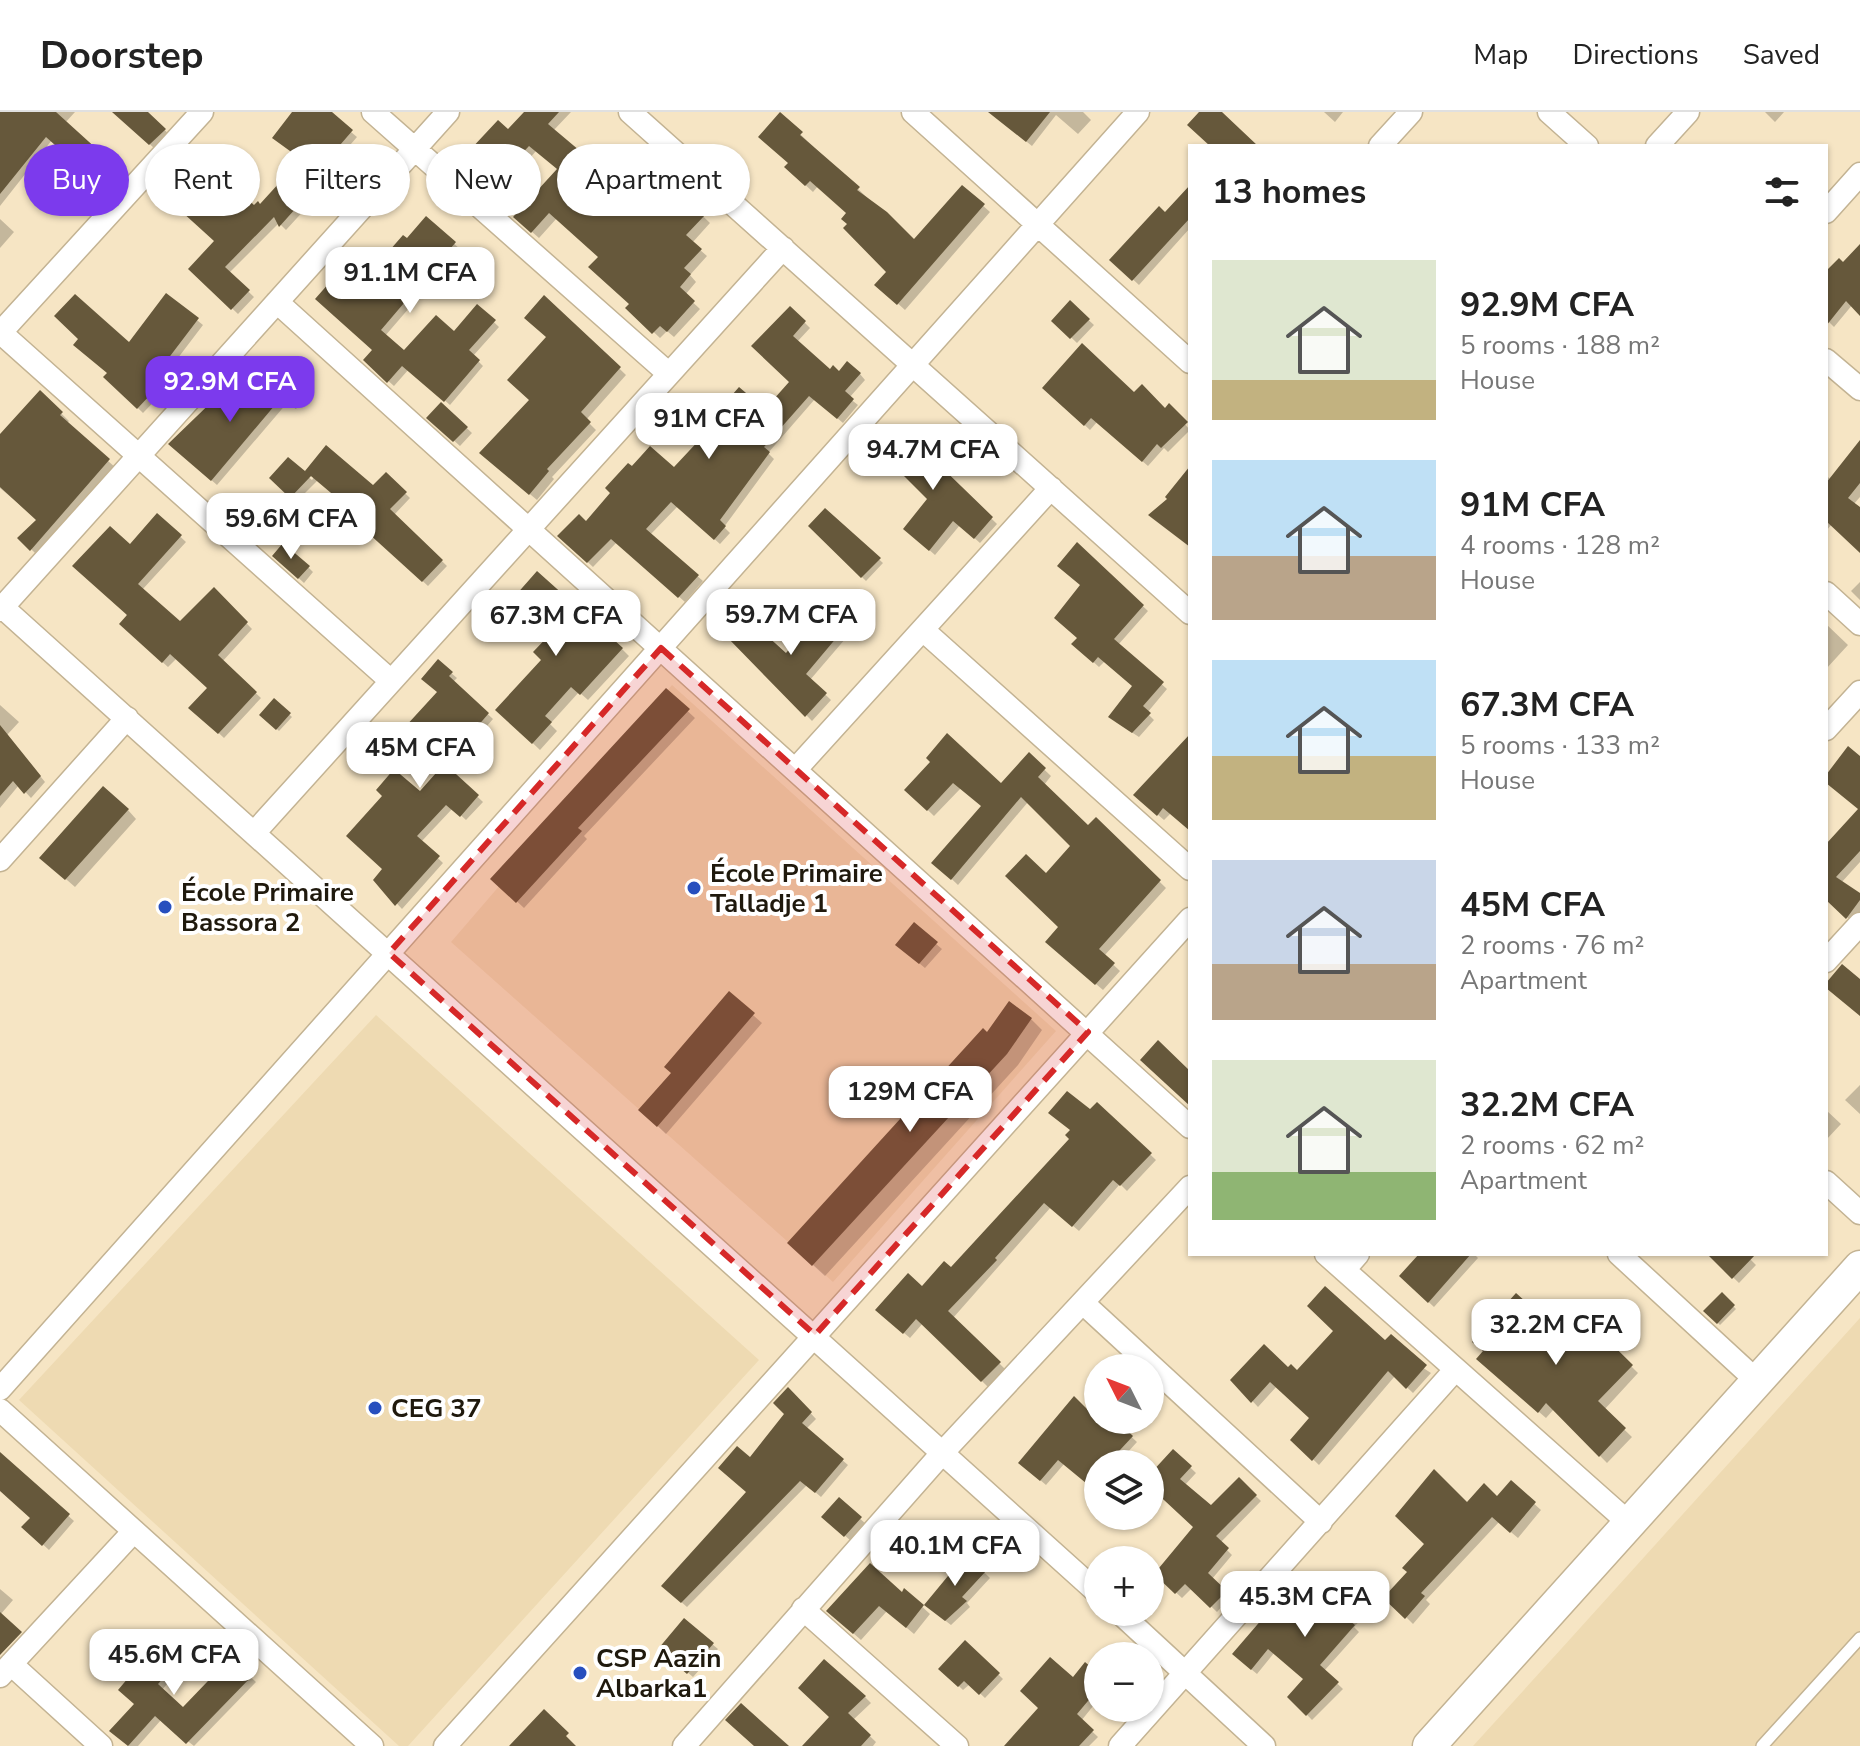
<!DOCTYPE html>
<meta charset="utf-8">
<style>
body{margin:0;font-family:"Nunito Sans",sans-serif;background:#f6f6f6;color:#222;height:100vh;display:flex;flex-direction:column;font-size:30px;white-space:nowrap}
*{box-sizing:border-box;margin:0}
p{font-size:26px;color:#767676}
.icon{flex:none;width:44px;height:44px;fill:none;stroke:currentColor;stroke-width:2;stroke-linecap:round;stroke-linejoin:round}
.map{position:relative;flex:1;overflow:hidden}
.panel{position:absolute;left:1188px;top:32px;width:640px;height:1112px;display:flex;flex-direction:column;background:#fff;border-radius:0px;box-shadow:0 2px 6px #0004}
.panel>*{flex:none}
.guide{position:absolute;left:24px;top:32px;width:760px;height:72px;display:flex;gap:16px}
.needle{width:52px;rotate:312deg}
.tools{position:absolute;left:1084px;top:1242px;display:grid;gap:16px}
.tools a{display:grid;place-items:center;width:80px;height:80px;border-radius:50%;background:#fff;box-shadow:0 2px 6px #0004;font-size:40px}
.price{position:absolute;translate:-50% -68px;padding:0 18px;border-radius:16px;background:#fff;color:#222;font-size:26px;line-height:52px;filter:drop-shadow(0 2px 4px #0008)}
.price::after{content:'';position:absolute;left:50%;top:48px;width:24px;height:18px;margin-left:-12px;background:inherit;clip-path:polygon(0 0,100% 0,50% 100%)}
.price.current{background:#7c3aed;color:#fff}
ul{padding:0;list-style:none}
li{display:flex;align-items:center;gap:24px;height:200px;padding:0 24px}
li span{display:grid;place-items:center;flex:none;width:224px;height:160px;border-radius:0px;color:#555}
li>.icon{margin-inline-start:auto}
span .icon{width:96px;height:96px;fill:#fffc;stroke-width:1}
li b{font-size:34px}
h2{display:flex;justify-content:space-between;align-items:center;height:96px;padding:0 24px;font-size:34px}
.tag{padding:0 28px;border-radius:36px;background:#fff;box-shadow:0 2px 6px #0004;font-size:28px;line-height:72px}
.tag.current{background:#7c3aed;color:#fff}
header{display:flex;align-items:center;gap:48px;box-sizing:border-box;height:112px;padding:0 40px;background:#fff;border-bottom:2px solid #e0e0e0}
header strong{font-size:38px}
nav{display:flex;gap:44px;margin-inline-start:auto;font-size:28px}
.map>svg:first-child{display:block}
</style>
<header>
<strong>Doorstep</strong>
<nav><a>Map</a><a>Directions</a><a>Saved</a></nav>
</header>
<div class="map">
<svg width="1860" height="1634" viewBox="0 0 1860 1634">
<rect width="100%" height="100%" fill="#f6e5c4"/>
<path fill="#eedab2" d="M672,573l384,346 -223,251 -382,-340z
M376,903l383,345 -351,386h-9l-380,-346z
M1860,1206v428h-387l89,-98z"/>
<path fill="#0003" d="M7,0h68l-10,11 59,53 -15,16 -57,-52 -52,66v-84z
M115,0h30l25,23 -15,14z
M294,0h33l30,25 -45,52 6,6 -32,35 -7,-7 -50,50 25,24 -16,17 -47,-45 26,-27 -9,-44 52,9 43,-47z
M527,0h44l-18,19 33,27 82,60 18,-18 24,23 -18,20 15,13 -17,19 6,7 -11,13 15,14 -26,28 -7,-6 -7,7 -32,-30 3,-4 -31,-47 -43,-39 -18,20 -17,-15 37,-54 -22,-19 -44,48 -29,-26z
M1000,0h83l8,8 -13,14 -22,-19 -24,31 -30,-24z
M1324,0h19l-8,10z
M1765,0h19l-9,10z
M780,3l134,127 48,-55 28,25 -85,98 -21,-19 5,-20 -40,-47 -1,-10 -30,-28 -5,6 -27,-25 4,-4z
M1190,76v40l-51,57 -27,-25 53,-45z
M0,107l14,13 -14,16z
M426,107l34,30 -75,87 19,17 50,-20 24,-26 21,20 -26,29 10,10 -33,39 -41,-36 -15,17 -29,-26 9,-10 -26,-49z
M1860,135v65l-7,-8 -19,23 -8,-8v-45l17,-9z
M167,184l36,29 -41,54 7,7 -26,27 -37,-36 4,-4 -30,-34 49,5z
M545,185l81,78 -40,45 10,10 -44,47 2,2 -17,21 -48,-40 43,-60 16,-63z
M1070,191l24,22 -17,18 -23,-22z
M790,196l20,20 -13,14 33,30 30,2 5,6 -16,18 9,7 -15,18 -28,-24 -47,54 6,6 -50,68 6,6 -10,11 -42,-38 -28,29 53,46 -18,21 -68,-60 -24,25 -33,-31 26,-12 26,-31 -4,-4 42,-41 24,22 32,-34 14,-23 45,-1 26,-30z
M303,274l5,5 -12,18 -9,-6 -70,82 -41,-36 59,-49 24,2z
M1045,276l89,6 31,16 4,-4 21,24 -22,22 -4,-4 -16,18 -51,-44 -7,8z
M40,281l29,28 -3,3 50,44 -77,89 -19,-19 18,-18 -38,-32v-51z
M442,293l30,28 -12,13 -31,-28z
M898,316l99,96 -17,19 -20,-18 -25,30 -24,-21 19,-35z
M1860,332v53l-7,8 7,5v41l-28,-27 -6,7v-56l5,5z
M288,348l24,20 2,-3 60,11 12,-13 24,23 -16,17 53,51 -19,20 -79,-73 4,-3 -35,-30 -22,22 -24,-24z
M825,398l58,53 -17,18 -56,-55z
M158,404l28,26 -44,48 38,34 34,-34 38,39 -30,33 39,36 -37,40 -33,-31 18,-19 -32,-30 -9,9 -42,-38 4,-82z
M1077,433l71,66 -30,34 49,44 -20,24 7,7 -15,17 -23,-15 18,-36 -29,-25 -6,6 -20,-18 3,-63z
M275,444l33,11 5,5 -9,11z
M1860,470v18l-9,-9z
M1826,512l22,21 -22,24z
M847,513l5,6 -42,49 21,20 -19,21 -83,-85 57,20z
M622,537l7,7 -41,44 -9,-8 -29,32 7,7 -17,19 -42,-40z
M438,550l19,16 -4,4 40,37 -44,51 34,32 -17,18 -13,-12 -32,34 22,21 -41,46 -27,-29 10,-11 35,-76 26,-28 -40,-37 33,-36z
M666,579l29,27 -111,118 3,3 -63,69 -31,-29z
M274,589l18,16 -13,14 -17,-16z
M0,593l19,17 -12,13 38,47 -14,16 -12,-13 -19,23z
M1190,624v94l-19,-17 -7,7 -22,-19z
M1029,643l22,21 -7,9 44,43 8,-8 70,68 -62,68 16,15 -17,19 -49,-42 7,-21 -15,-51 27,-30 -45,-44 -70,83 -24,-23 49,-56 -22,-18 -27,28 -27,-26 26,-28 69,24z
M128,698l8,9 -61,68 -24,-21z
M1826,735l34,3v12l-19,21 19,13v16l-8,10 -26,-25z
M914,813l28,24 -17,19 -22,-18z
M729,882l33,29 -96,111 -25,-24 32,-37z
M1031,907l11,11 -24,35 -193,211 -24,-22 186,-219z
M1860,973v29l-15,-14z
M1097,992l59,56 -29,31 -7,-7 -41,47 -28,-24 -98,111 52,51 -17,18 -65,-64 -13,15 -26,-22 68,-46 119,-131z
M1826,998l15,14 -15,16z
M1421,1142h53l4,4 -44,49 -33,-31z
M1709,1142h36l11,11 -17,18z
M1722,1183l14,14 -16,16 -14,-14z
M1573,1197l65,64 -34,37 28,27 -25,26 -53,-54 -8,9 -60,-52 68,-36z
M1335,1219l50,12 46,30 -18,20 -18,-17 -76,89 -26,-25 19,-22 -35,-32 -19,21 -25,-27 55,-10 10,3z
M788,1277l28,30 -10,10 42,36 -27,32 -14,-12 -120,122 -24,-21 85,-93 2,-33 36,-46z
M1098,1308h15l24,22 -20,22h-19v28l-34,-28 -18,21 -20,-17z
M1173,1339l23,22 -12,13 28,21 27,-27 22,21 -41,42 12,12 -20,24 18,18 -13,15 -25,-24 -10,10 -26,-24 40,-47 -46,-42v-8z
M4,1346l70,63 -25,29 -25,-23 9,-9 -33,-29v-26z
M1511,1371l30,27 -23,28 -19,-16 -73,78 4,4 -17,20 -27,-27 81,-92 30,-7z
M839,1388l27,24 -15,17 -27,-24z
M967,1444l23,22 -23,25 3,4 -19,18 -25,-19z
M1353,1464l26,24 -25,27 5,5 -35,39 19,18 -31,31 -22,-23 16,-17 -32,-27 -17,21 -18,-15 27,-41 44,5z
M0,1477l13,11 -13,15z
M905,1479l25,23 -16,20 -27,-23 -26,29 -25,-22z
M965,1530l38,37 -18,19 -15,-14 -7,6 -22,-21z
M712,1532l6,5 -25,28 -27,-23z
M179,1547l5,5 -22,26 25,21 45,-51 24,22 -62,64 -33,-26 -23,26h-9l-12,-10 19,-32z
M1098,1564v24l-17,21 17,16 -9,9h-82l66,-66z
M865,1585l6,6 -18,17 23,22 -3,4h-69z"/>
<path fill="#66583b" d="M0,0h56l64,58 -17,18 -57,-51 -46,57z
M112,0h36l18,17 -17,16z
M292,0h40l21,18 -45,52 6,6 -35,39 -5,-10 -49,50 25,23 -19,20 -43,-41 26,-28 -54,-49 22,-22 26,25 16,-18 30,28 4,-4 2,3 41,-45 -29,-21z
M524,0h35l-11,12 38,32 6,-8 76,67 18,-18 19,18 -19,20 16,14 -18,19 7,6 -11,13 15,14 -28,31 -7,-6 -8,8 -27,-26 4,-4 -41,-37 10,-10 -49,-44 -18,20 -18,-16 44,-48 -28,-23 -44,47 -30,-27 43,-46 10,9z
M780,0l23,20 -3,3 60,52 -3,3 30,22 27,27 48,-54 23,19 -88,101 -23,-20 12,-13 -43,-44 4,-4 -6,-5 5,-6 -36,-32 -5,5 -21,-19 4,-4 -30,-26z
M988,0h62l-24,30z
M1199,0h23l36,34h-48l-23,-21z
M1190,73v33l-58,63 -23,-21 50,-54 6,6z
M426,104l30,26 -75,88 23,20 32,-35 18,16 23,-27 19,16 -27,30 11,10 -36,42 -42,-36 -15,17 -24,-23 9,-10 -57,-51 15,-17 18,16 55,-63 4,3z
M1860,132v72l-14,-15 -20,25v-55l13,-13 4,4z
M166,181l33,25 -41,54 7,7 -28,30 -34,-32 4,-4 -34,-28 5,-6 -24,-23 21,-22 54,48z
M544,183l77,72 -40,45 10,10 -44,47 2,2 -20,24 -50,-42 50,-53 -22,-20 39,-43 -22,-19z
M1070,188l20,19 -20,20 -19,-18z
M790,194l16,15 -13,15 37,33 3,-4 6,6 8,-10 14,12 -16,18 9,8 -17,20 -28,-23 -45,51 6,5 -50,68 6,6 -12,14 -43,-38 -25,27 53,46 -21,23 -67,-59 -24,24 -30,-27 22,-22 7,7 24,-28 -5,-5 23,-25 4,3 18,-20 24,21 29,-31 -13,-16 18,-20 11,10 20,-23 26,22 24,-27 -38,-36z
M1082,231l52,49 8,-8 23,24 4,-5 19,19 -27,26 -4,-4 -15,18 -51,-44 -7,8 -42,-38z
M279,256l25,16 -14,21 -10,-6 -69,82 -43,-37 57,-55 10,8 10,-10 14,12z
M40,278l23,22 -3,3 50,44 -80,92 -13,-13 19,-18 -36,-33v-53z
M441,290l27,25 -15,15 -27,-24z
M898,313l95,92 -19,22 -21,-18 -24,30 -26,-22 24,-30 -50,-50z
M1860,328v43l-12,15 12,9v46l-34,-32v-38z
M326,333l47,40 13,-13 21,20 -17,17 53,51 -21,22 -76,-69 4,-4 -45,-38z
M288,345l23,19 -21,22 -21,-20z
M1190,354v81l-42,-32 19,-16 -2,-2z
M825,396l56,50 -20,20 -53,-52z
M157,401l25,22 -44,49 42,37 34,-34 34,35 -30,33 39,37 -39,42 -30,-26 19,-20 -37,-34 -8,9 -43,-39 8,-9 -55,-49 38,-40 20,18z
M1077,430l67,63 -30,34 50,43 -21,24 8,7 -19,20 -24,-16 24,-31 -34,-29 -5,6 -22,-19 6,-6 -23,-20 26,-33 -23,-19z
M283,431l27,23 -12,13 -26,-23z
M537,459l86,77 -43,47 -9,-8 -26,29 7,6 -20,22 -37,-34 46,-50 -8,-8 21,-22 -39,-34z
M826,493l22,19 -42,50 21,19 -22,24 -79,-81 19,-20 41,37z
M438,547l15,13 -4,4 40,37 -44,51 34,31 -19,22 -14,-12 -29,31 23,20 -45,50 -22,-26 9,-11 -36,-33 36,-40 -6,-6 18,-21 26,22 24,-27 -40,-36 33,-36 -16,-13z
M666,576l24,21 -112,119 4,3 -66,72 -26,-24z
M274,586l17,15 -15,17 -17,-15z
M0,613l41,51 -17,18 -11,-13 -13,15z
M947,621l54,50 28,-31 17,16 -8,9 50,48 8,-8 65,63 -62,69 16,14 -20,22 -50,-43 13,-15 -53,-51 21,-22 20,19 24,-27 -49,-49 -70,83 -20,-17 50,-57 -28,-23 -26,28 -23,-21 26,-28 -4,-4z
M1190,622v97l-27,-23 -6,8 -24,-21z
M1848,634l12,10v95l-24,26 24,16v7l-14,19 -20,-19v-56l32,-35 -32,-26v-8z
M103,674l26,23 -64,71 -26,-22z
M914,810l24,20 -19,22 -24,-19z
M1842,852l18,15v37l-34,-28v-5z
M729,879l26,22 -98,114 -19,-17 33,-37 -7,-6z
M1009,889l23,17 -25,36 -195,212 -25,-23 196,-215 4,4z
M1158,928l32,31v35l-50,-46z
M1067,979l23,18 7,-7 55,51 -32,33 -7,-6 -41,47 -28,-24 -49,55 2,2 -49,51 53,51 -20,20 -65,-63 -13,15 -28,-24 33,-37 14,13 22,-25 7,6 118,-128 -4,-4 5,-5 -22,-17z
M1419,1142h52l-43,49 -29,-27z
M1707,1142h49l-24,25z
M1325,1174l60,54 6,-6 36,31 -21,24 -18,-18 -76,90 -22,-21 19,-22 -39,-36 -19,21 -21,-23 34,-36 24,23 3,-3 6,6 36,-39 -26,-25z
M1722,1180l13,13 -18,19 -14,-13z
M1516,1181l38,34 19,-21 60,59 -35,36 28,27 -27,29 -53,-54 -8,10 -62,-54 7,-8 -11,-9z
M788,1275l24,25 -10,11 42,36 -29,34 -15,-12 -119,122 -20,-17 85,-94 -28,-24 19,-22 13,11 34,-43 -11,-11z
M1074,1284l24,24h18l17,16 -26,28h-9v29l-40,-33 -18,21 -22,-18z
M1173,1337l19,17 -12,13 31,26 28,-28 18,18 -41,41 13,12 -21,25 19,18 -17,17 -25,-24 -10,10 -21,-20 39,-47 -43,-40v-13z
M0,1340l70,62 -28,32 -21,-19 9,-9 -30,-27z
M1434,1357l33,33 17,-19 13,13 14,-16 25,22 -26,31 -18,-16 -71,76 4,3 -20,23 -22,-21 24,-26 -5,-4 22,-24 -29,-28z
M839,1385l23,20 -18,20 -23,-20z
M967,1441l19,18 -24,26 5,4 -22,20 -21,-16z
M870,1451l32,29 2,-4 20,17 -18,23 -27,-22 -26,28 -27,-23z
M1353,1461l22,21 -25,27 5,4 -35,40 19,17 -33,34 -19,-19 16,-18 -35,-30 -17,21 -19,-16 31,-36 -5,-6 20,-22 32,30z
M0,1500l22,20 -22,23z
M684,1506l30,25 -27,31 -29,-25z
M160,1528l21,18 -23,26 25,23 48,-50 21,19 -66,68 -31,-28 -27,30 -19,-15 25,-27 -16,-14z
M965,1528l35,33 -21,22 -15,-14 -6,6 -20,-18z
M1050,1545l23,20 12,-15 13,11v16l-21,25 17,16 -15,16h-75l34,-38 -18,-17z
M824,1547l42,37 -18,17 23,22 -10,11h-59l27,-29 -31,-29z
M741,1591l30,27 18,16h-35l-29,-26z
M544,1597l25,24 -3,3 10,10h-67z"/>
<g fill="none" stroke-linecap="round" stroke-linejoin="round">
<g stroke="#c3b393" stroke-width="14">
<path id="lane" d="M1762,1634l98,-108"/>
</g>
<g stroke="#c3b393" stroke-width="25">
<path id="street" d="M373,0l296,262
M630,0l560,501
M913,0l277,250
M1549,0l38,34
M1380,34l31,-34
M1657,34l31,-34
M1826,100l34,-38
M277,190l913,825
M0,220l391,349
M1,220l201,-220
M1826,248l34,29
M1826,481l34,31
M0,493l1098,988
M0,498l448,-498
M923,518l267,239
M1826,617l34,-37
M796,657l255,-281
M254,721l529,-585
M0,748l127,-142
M1826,849l34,-37
M1826,1070l34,31
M1326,1142l303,269
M1619,1142l138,127
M1344,1158l14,-16
M1083,1191l238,219
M0,1277l1138,-1277
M0,1298l372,336
M803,1497l154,137
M1119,1500l145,134
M11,1552l90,82
M0,1564l134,-145
M445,1634l745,-827
M684,1634l260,-295 246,-264
M1120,1634l335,-376"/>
</g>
<g stroke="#c3b393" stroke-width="35">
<path id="secondary" d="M1429,1634l431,-479"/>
</g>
<use href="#lane" stroke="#fff" stroke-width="11"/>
<use href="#street" stroke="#fff" stroke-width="22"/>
<use href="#secondary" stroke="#fff" stroke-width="32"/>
</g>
<path fill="#d62828" fill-opacity="0.2" stroke="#d62828" stroke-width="6" stroke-dasharray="16 10" stroke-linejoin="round" d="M661,536l427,384 -273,303 -426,-382z"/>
<g fill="#274fbe" stroke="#fff" stroke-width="3">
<circle cx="694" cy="776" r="8"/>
<circle cx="165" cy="795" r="8"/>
<circle cx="375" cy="1296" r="8"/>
<circle cx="580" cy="1561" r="8"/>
</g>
<g text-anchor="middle" stroke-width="8" stroke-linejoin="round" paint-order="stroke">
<g font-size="26" font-weight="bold" fill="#1f190d" stroke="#fff" text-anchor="start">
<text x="710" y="770">École Primaire<tspan x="710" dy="30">Talladje 1</tspan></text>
<text x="181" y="789">École Primaire<tspan x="181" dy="30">Bassora 2</tspan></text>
<text x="391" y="1305">CEG 37</text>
<text x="596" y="1555">CSP Aazin<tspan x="596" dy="30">Albarka1</tspan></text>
</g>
</g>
</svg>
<div class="tools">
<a><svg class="needle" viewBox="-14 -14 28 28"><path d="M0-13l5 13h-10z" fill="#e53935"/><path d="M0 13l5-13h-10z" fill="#767676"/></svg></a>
<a><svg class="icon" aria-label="layers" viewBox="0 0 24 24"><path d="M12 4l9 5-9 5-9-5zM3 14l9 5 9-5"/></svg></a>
<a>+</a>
<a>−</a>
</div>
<b class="price" style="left:410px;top:203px">91.1M CFA</b>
<b class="price current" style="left:230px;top:312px">92.9M CFA</b>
<b class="price" style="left:709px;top:349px">91M CFA</b>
<b class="price" style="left:933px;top:380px">94.7M CFA</b>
<b class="price" style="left:291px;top:449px">59.6M CFA</b>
<b class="price" style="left:791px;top:545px">59.7M CFA</b>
<b class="price" style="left:556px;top:546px">67.3M CFA</b>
<b class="price" style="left:420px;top:678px">45M CFA</b>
<b class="price" style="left:910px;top:1022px">129M CFA</b>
<b class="price" style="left:1556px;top:1255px">32.2M CFA</b>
<b class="price" style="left:955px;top:1476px">40.1M CFA</b>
<b class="price" style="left:1305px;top:1527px">45.3M CFA</b>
<b class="price" style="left:174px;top:1585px">45.6M CFA</b>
<div class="guide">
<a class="tag current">Buy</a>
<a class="tag">Rent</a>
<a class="tag">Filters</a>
<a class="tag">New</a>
<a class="tag">Apartment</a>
</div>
<section class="panel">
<h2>13 homes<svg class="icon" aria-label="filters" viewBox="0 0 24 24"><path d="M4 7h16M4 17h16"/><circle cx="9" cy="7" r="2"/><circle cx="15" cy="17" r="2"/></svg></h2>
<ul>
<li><span style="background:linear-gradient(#dfe7d0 75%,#c2b280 0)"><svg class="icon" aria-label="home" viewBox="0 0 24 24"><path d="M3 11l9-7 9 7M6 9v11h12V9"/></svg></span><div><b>92.9M CFA</b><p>5 rooms · 188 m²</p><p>House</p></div></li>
<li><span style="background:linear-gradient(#bfe0f5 60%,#b9a48a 0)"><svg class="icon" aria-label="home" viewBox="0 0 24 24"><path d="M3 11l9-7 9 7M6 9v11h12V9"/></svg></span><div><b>91M CFA</b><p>4 rooms · 128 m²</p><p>House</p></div></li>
<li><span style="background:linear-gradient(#bfe0f5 60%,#c2b280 0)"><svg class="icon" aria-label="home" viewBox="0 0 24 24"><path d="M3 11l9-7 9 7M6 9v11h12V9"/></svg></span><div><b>67.3M CFA</b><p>5 rooms · 133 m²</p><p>House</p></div></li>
<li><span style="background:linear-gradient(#c9d6e8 65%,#b9a48a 0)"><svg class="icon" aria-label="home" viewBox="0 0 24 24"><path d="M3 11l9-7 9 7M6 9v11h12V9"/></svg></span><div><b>45M CFA</b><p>2 rooms · 76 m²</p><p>Apartment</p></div></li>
<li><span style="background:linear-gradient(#dfe7d0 70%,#8fb573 0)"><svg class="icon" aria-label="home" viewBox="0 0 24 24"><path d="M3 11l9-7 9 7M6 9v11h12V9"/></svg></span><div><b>32.2M CFA</b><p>2 rooms · 62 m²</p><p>Apartment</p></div></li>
</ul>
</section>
</div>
